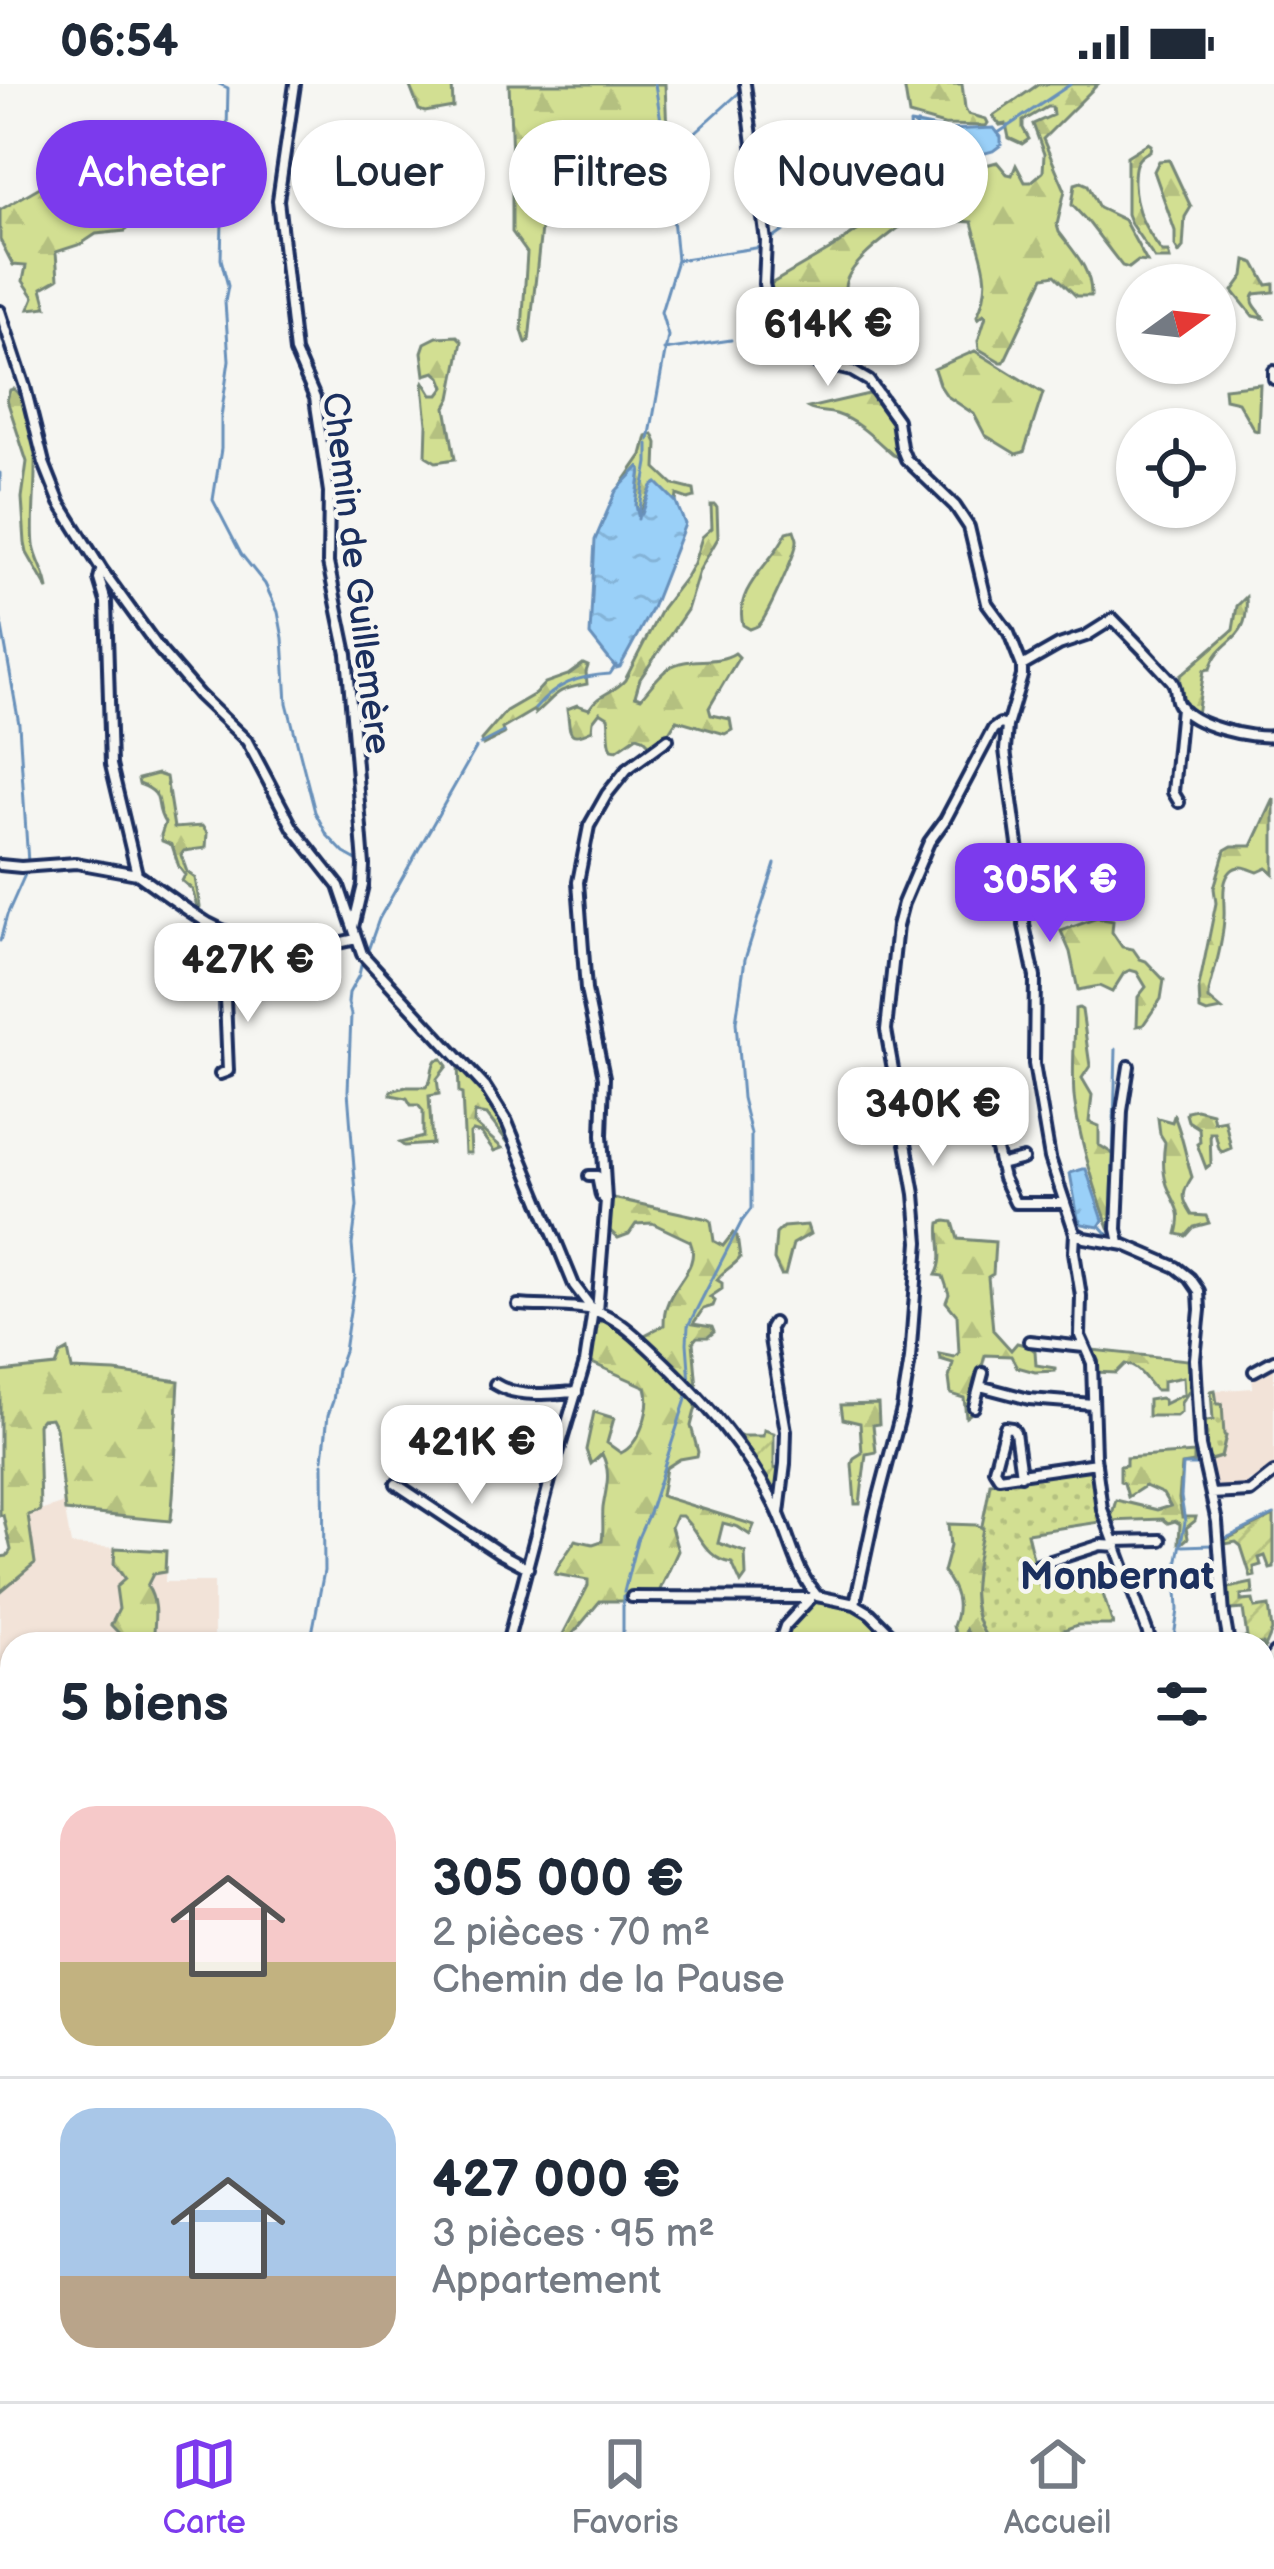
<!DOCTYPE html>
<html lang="fr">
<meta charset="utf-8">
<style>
body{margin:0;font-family:"Balsamiq Sans",sans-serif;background:#f6f6f7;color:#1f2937;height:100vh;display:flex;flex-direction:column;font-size:45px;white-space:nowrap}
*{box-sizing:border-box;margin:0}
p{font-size:39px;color:#747a83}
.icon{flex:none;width:66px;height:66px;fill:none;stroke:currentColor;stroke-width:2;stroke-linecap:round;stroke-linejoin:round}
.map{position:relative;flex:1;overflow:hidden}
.panel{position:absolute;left:0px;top:1548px;width:1275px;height:771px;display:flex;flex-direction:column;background:#fff;border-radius:36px 36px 0 0;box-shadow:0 3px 9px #0004}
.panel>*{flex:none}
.hud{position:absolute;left:36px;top:36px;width:1203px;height:108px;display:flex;gap:24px}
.needle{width:78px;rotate:75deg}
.tools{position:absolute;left:1116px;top:180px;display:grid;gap:24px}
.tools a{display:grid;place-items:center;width:120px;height:120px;border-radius:50%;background:#fff;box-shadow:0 3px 9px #0004;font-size:60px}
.price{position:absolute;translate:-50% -102px;padding:0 27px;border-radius:24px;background:#fff;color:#222;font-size:39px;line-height:78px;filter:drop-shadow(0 3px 6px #0008)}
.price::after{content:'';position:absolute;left:50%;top:72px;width:36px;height:27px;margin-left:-18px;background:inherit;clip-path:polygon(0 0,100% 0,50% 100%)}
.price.active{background:#7c3aed;color:#fff}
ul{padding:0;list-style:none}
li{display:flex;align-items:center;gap:36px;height:300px;padding:0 60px}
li+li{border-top:3px solid #e0e1e3}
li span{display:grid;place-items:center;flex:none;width:336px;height:240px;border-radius:36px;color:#555}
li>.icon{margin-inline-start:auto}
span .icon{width:144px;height:144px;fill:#fffc;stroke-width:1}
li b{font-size:51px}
h2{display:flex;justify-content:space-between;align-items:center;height:144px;padding:0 60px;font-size:51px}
.tag{padding:0 42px;border-radius:54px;background:#fff;box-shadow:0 3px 9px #0004;font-size:42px;line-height:108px}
.tag.active{background:#7c3aed;color:#fff}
.status{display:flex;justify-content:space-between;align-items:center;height:84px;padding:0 60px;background:#fff;direction:ltr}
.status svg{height:33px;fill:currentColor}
.menu{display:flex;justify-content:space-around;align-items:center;height:168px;border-top:3px solid #e0e1e3;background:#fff;font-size:33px;color:#747a83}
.menu a{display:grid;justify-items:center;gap:6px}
.menu .active{color:#7c3aed}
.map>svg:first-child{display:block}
</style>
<div class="status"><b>06:54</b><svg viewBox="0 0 49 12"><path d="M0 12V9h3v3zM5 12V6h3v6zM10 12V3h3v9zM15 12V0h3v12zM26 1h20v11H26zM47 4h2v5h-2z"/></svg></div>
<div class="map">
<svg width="1274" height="2317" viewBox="0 0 1274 2317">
<defs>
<pattern id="grass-dots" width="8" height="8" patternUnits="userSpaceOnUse" patternTransform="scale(3)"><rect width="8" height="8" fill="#d2df92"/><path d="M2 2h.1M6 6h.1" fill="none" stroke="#b4c080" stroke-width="1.8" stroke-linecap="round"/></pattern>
<pattern id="forest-firs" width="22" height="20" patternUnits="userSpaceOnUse" patternTransform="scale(3)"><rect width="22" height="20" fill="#d2df92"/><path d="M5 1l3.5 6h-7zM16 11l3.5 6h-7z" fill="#b4c080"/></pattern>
<pattern id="garden-furrows" width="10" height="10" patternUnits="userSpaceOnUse" patternTransform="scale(3)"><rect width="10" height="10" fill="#d2df92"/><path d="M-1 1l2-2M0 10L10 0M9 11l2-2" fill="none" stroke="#b4c080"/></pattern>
<pattern id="water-ripples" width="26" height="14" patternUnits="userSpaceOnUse" patternTransform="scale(3)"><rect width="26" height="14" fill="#9ad0f8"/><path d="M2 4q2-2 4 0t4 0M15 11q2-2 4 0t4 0" fill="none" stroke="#84b3d7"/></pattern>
</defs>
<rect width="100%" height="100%" fill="#f6f6f2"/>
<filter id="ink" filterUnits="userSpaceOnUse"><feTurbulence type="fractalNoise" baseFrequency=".00833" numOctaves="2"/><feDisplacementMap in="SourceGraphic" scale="24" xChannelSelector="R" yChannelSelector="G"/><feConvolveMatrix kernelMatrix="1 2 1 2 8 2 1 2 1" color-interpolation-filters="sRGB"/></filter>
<g filter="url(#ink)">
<path fill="#f2e3d8" d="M1274,1279v105l-10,11 -14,1 -4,7 -26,2 -6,-4 -3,-25 5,-11 -5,-58 42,-3 -1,-14z
M61,1420l3,1 7,40 95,6 -1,31h49v62h-202v110h-12v-162l35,-29 -7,-48z
M12,1795v136l-12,-2v-133z
M1274,2141v176h-42l2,-10h29v-151z"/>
<path fill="url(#grass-dots)" stroke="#768778" stroke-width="3" d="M1215,1306l2,14h5l2,31 2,1 -5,21 -10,3 -6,-6 -4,-32 12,-2 -2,-29z
M1087,1383l5,8 8,47 -73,11 13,54 81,-18 4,10 -23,12 11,34h-36l-27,10 1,9h-59c-37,-39 -8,-114 -2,-161z"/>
<path fill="url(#forest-firs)" stroke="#768778" stroke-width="3" d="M409,0h43l1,23 -28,5 -6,-2z
M509,0h156l2,48 10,40 1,6 -8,7 -122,4 -4,12 -15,140 -3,2 -4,-13 5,-77 -15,-21v-76z
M904,0h58l3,24 3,6 18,5 2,4 -2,3 -42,-1 -35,-10z
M1039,0h59l-55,55 22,51 -8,35 2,7c15,20 33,38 32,64h-15l-21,-21 -11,2 -40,85h-3l-22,-13 -1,-8 8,-25 -2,-2 -6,5 -1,-3c18,-38 4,-56 -5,-94 -19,-1 -35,-3 -54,-9 -18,15 -73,50 -73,75 0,15 12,41 16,56l-2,3c-8,4 -18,12 -27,14 -45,9 -55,-45 -63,-76l60,-35 105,-71 63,-17 10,12 5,1 4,-10 9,17h6l12,-10 1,-18 -11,-30 20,-9 -1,-8h-5l-24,14v7l6,11 -7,5 -13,-6 -3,-14 -6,1 -7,-9z
M1148,59l3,2 -1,6c-15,7 -16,15 -16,31 1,30 11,47 28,70h6l2,7h-15l-24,-35 -4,-10v-58z
M90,74h4l22,27 13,40 -4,6 -29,3 -15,10 -25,8 2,27 -16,9 5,19 -18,2 5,-12 -11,-16 3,-15 -13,-1 -13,-25v-30z
M1169,76l22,47 -6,10 -2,31 -4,5 -4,-7v-15l-21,-60 5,-10z
M1081,98l7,3 11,23 25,12 23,42 -9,-1 -9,7 -7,-2 -33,-43 -17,-18 3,-21z
M1246,176l9,3 12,22 7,-1v8l-19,2c-7,9 5,16 9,24l-11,-2 -20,-25 11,-15z
M457,252l5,5 -11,57 -5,9 9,52 -19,3 -10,-6 1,-32 -4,-39 1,-3 8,13h7l6,-8 -4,-10 -6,-5 -10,3 -3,-23 3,-9 12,-6z
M975,267l68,42 -19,59 -8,2 -31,-19 -11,-21 -27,-18 -8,-12 -5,-15z
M1260,300l-2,47 -4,-1 -16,-28 -13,-3 -1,-11z
M14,305c35,35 15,111 20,156 2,16 13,29 14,45l-21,-37 -2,-10 -3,-45 5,-36 -20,-62 3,-10z
M873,309l20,25 6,39 -6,-2c-17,-15 -35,-34 -57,-41 -11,-3 -19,-1 -28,-6z
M653,350l4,9 -1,25 18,17 20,5 1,7 -7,2 -11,-4 -1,7 -19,-18 -5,3 -13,29 -3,-11 5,-36 -2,-2 -22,24 25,-36 5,-19z
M711,421h4l2,3 1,30 -19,33 -12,39 -47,69 -5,17 6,2c9,-10 17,-23 28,-30 19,-13 46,-2 66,-15l4,4 -30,51 2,7 19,4 2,11 -7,4 -48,-14 -11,17 -15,9 -8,-8 -6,-2 -20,14 -5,-1c-5,-9 -2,-22 -4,-32l-8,-5 -7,9 -1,9c-27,13 -21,0 -25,-21l10,-4 12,4c10,-16 25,-16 36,-29l37,-72 24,-31 8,-14 8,-26 10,-9z
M794,446c1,4 3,7 3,10 1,9 -31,79 -38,85 -3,2 -6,3 -9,4l-7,-4c-10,-37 30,-62 44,-93z
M1246,513c4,48 -25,37 -36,72l-6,1 -7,45 -18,-13 1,-26 53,-46 4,-24z
M583,580l5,2 -2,6 1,12c-34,7 -27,8 -52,30l-1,-4 -32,19 2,5 -21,11 -2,-5 25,-29 29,-17 10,-11 23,-8z
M157,690l9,3 8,51 28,-2 5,7 -1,15 -22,3 -3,4 6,17 8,6 5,29 -2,3 -6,-21 -10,-8 3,-6 -6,-8 -7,-22 -10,-4 -1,-6 4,-12c-13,-20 2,-29 -26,-39l-1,-5z
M1274,715v75l-7,-6 -9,4c-9,-3 -19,-9 -27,-1 -11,11 -6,32 -7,46 -1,26 -9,51 -15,75v7l13,11 -15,3 -7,-3 -1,-23 17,-84 -2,-15 11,-38 7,-4h20z
M1097,834l16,3 -1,11 10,15 11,2 7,10 6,2 18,19 -3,19 -18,26 -6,1 1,-29 8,-10 -9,-15 -7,-2 -6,3 -12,19 -13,-6 -21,4 -8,-38 -9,-21z
M1079,924l3,2 8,56 -8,12 10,17 -3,27 10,4v19l13,8 5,7 -5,75c-14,-35 -34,-99 -38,-139 -2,-28 1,-58 1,-87z
M442,975l5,7 -10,13 2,15 -10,2 3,48 -28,2 -4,-3 23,-6v-26l-5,-6h-7l-4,-7 -16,-3v-4l15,-4h20c8,-8 4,-19 10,-27z
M458,978l23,24 31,55 -3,3 -22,-29 -12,-2 -1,10 28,25 -8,3 -13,-18 -8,-2 -3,3 1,19h-6l-3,-59 -3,-1z
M1196,1025l16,4 2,9 11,-2 6,28 -9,4 -3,-3 -4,-16h-5l1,31 -5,4 -9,-24 3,-2 -1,-14 -11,-7 -2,-7 1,-3z
M1174,1032c8,17 12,42 18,61 -11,17 -10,22 0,38l14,1 3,7 -15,4 -8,9 -9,-2c7,-26 -2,-27 -10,-49 -5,-14 -4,-29 -2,-43l-5,-8 -2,-16 14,4z
M608,1113l100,22 3,2 3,20 9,5 10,-13 4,3 3,22c-7,9 -18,13 -23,22l5,3v6l-12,8 5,4 -2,5 -10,3 -10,15 19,3 2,5 -6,5h-11l-4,5 5,57 -7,27 7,26 -1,4 -17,3 -14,9 -5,28 93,29 -4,10 -12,-8 -15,-4 -5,20 27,9 1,24 -5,7 -9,-20c-27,-4 -32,-30 -50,-47h-6l-5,11 7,24 -19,41 -3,3 -25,-1 -7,7h-24l-29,35 6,8h-15v-8l26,-50v-6l-33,-6c2,-10 15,-23 20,-34l18,4 9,-3c2,-12 0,-22 1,-33 3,-21 9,-34 -1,-54l-11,10 -5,-14 8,-38 20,6 -7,25 14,10c19,-9 31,-45 25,-66l-56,-25 5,-39 10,-2 32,23 6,-8 21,-11c0,-7 0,-14 3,-20 7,-23 34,-39 23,-64l-38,-18 -16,1 -7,10 -11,4 -11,-10z
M946,1137l7,1 5,17 37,3 -2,32 -5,3 5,53 18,20 6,-7 12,3 6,5 1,14 19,3v3l-20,1 -18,-5 -6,-11 -26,-1 -15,59 -4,3 -2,-19 -13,-4 -2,-16 4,-15 -13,-4 -1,-5 15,3 5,-4 -2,-38 -11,-13 3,-8 -6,-18 -7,-1c10,-18 1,-34 4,-52z
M807,1141l3,9 -17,10 -8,31h-4l-7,-15 2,-26 7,-7z
M68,1266l4,20 43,2 64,9c-3,46 -3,92 -8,138l-1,2 -105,-10 -9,-83 -5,-10 -9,1 -4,5 2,87 -12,4 7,48 -35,29v-35l7,-1 4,-6 -8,-35h-3v-143l56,-6 5,-12z
M1092,1266l96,10 2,30 -9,13v9l-5,4h-28v-16l12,-2 4,2v4l20,-10 -1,-17 -20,4v9h-8c-10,-11 -15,-23 -30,-26l-9,9 -21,-1z
M878,1320l1,20 -6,1 3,27 -10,2 -6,50h-5l-3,-40 2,-6 8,-5 -2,-30 -17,-4 -2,-14z
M1194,1369v10l-12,2 -3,34 3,18h14l-1,4 -9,7 2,10 -6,5h-3l1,-19 -5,-3 -7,2 -5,-4 -53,2 6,-21 41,10 13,-4 -7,-12 -18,-8 -17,11 -4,-14 -4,-2v-15l6,-1v-7z
M948,1440l28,1 7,3c-7,38 -21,83 9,116h-16l-10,-14 -2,13 -7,-3 -4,-14c9,-21 3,-37 -10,-54l7,-26z
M115,1464l51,3 -1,21 -12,2 -6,12c12,16 7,39 6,58h-24l-18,-19 8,-16 -3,-22 9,-8 -11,-15z"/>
<path fill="url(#garden-furrows)" stroke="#768778" stroke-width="3" d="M764,1346l10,3v35l8,2 -5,34 -41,-68h27z
M1274,1432v52l-4,1 -5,-13 -6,2 2,7 -7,2 1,9 -4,1 -10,-31 -5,-4 -11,2v-4z
M1252,1499l1,11 -12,1v6l12,-1 2,8 14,-2 3,25 -9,21v-8h-24l-1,-5 9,-2 -4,-28 -12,1 -1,3 -4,1 -2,-25z"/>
<path fill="#d2df92" stroke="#768778" stroke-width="3" d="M811,1518c48,7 49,7 83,42h-112l7,-19z"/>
<path fill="url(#water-ripples)" stroke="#6790ba" stroke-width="3" d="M917,40l30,6 47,-2 7,9v8l-8,6 -61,17 -16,-42z
M639,383l2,2 -5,36 2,10 4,-1 10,-28 5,-3 19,19 9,22 -33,84 -32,59 -4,1 -26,-33 5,-95 21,-49z
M1083,1085h3l17,51 -4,7 -17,-3 -4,-6 -8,-45z"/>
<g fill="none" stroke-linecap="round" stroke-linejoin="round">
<path stroke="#6790ba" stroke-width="3" d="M219,0l9,4 -3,127
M998,49l73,-49
M668,73l73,-66
M800,136l39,-27 25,-10 13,-12 36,-15 -3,-32 6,1
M222,138l-1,37 7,27 -3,16 4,58 -8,57v32l-8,51 28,54 24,30 13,28 5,26 4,65 28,109 12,23 17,18 16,9 1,9
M771,156l21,-15
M677,176l85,-13
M664,266l67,-10
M649,356l19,-104 -7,-24 16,-52 -4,-42 1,-36 -2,-14 -5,-10 -12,-74
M0,389v17
M638,435l10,-56v-19
M0,532l19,108 9,139
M535,625c21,-25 42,-33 75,-35l6,-9
M480,660l23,-12
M0,857l7,-26 20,-45
M367,869l12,-34 97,-171
M1100,1141l11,13 5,-189
M690,1299l-3,-40 1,-17 54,-105 9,-12v-75l-9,-36 -6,-76 9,-63 30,-95
M323,1375l5,-44 5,-14 4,-31 7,-19 11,-73 -3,-33 5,-39 -9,-115 3,-76 -3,-12 1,-10 10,-18 3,-14
M1222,1456l52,-25
M1183,1462l28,-1
M624,1508l13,-52 12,-27 39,-120
M310,1560l14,-73 -1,-108
M623,1560v-48
M1173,1560l5,-34 -2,-40 9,-48 -4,-25 2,-32h16"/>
<g stroke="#1b2f5e" stroke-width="16">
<path id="minor" d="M295,0l-17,116 17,152 20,46 14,94 -1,71 19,91 17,211 -1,20 -10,42
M745,0l21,157 -2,43 10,41 9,20 15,13 54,13 17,10 28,39 4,27 5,12 49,47 14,21 18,76 22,30 13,33v10l-15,50 -2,24 20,145 -1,30 11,52 -1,87 16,94 25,75 -1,19 7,44 -1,40 12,27 3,94 7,52 50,135
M0,227l25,76 19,76 16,40 42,67 58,80 39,45 48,46 46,87 46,58 23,68 123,133 22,35 67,163 19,25
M1274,287v8
M101,487l-2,8 7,23 5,163 26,109c23,16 46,34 71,49 43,24 101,28 148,16
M1022,582l37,-21 27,-9 27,-17c19,19 39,40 58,61 8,9 2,16 8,25 13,21 72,34 95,31
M1179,718l-6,-10 8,-85
M0,781l21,2 55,-4 61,11
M220,990l8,-3 -4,-97 7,-41
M994,1058l9,36 12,25h48
M999,1081l24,-6
M589,1092h8l4,20 4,4
M1075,1149l10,5 40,7 51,22 14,11 9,13 1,19 -5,49 5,87 17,76 7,93 5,29
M1120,1159l-3,-14 5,-118 7,-45
M518,1221c24,2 51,0 74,5 24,6 44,26 61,42 50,47 95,97 125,160 13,29 18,59 39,84l38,8 15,9 31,31
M597,1228l9,-112 -4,-65 2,-58 -18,-87 -8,-108 11,-56 18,-32 20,-25 41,-30
M773,1239l-3,5v11l16,92 -1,33 -6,49
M1029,1257l55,6
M1254,1287l20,-11
M495,1300c24,15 55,9 82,8
M980,1302l49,13 64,5
M974,1323l9,-34
M1021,1391l-6,-43 -3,-4 -7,-1 -11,42 5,8 97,-14
M396,1400l102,68 30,16
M1211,1410l39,-2 24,-19
M1115,1457l46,-1
M1038,1481l63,-20 16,1
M632,1513l178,1
M855,1520l20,-93 27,-102 8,-50 9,-117 -4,-48 -29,-164 11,-104 6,-23 26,-61 16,-22 48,-91 7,-5 7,2
M507,1560l43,-164 35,-117 8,-53
M779,1560l6,-18 25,-27
M1263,1585l11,-16
M1263,1743l11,-21
M0,1790l12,-1
M0,1802l12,1
M0,1827l12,3
M0,2033l8,18 -2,178
M0,2241l12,-8
M52,2307l2,10
M170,2307v10
M463,2307v10
M832,2307l1,4
M1160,2307l4,10
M508,2310l12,-1v-2
M201,2317l1,-10
M419,2317l1,-10
M563,2317v-10
M603,2317v-5h64
M912,2317l9,-10"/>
</g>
<g stroke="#1b2f5e" stroke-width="21">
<path id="major" d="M1263,1648l11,2
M0,1841l12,3
M1263,1938l11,1
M1263,1999l11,-5
M1263,2101l11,-2
M1128,2317l2,-10"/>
</g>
<use href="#minor" stroke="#f6f6f2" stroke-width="8"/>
<use href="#major" stroke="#f7e281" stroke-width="12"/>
</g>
</g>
<g text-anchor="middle" stroke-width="9" stroke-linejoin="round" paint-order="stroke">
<g font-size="36" fill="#1b2f5e" stroke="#f6f6f2">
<text transform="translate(358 489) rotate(83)" y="13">Chemin de Guillemère</text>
</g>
<g font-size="39" font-weight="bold" fill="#1b2f5e" stroke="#f6f6f2">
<text x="1117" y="1505">Monbernat</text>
</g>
</g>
</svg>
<div class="tools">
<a><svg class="needle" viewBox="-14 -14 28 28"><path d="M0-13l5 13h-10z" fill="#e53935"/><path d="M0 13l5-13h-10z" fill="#747a83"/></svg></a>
<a><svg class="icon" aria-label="locate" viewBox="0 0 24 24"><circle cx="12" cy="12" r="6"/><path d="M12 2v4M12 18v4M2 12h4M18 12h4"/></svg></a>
</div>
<b class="price" style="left:828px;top:305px">614K €</b>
<b class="price active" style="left:1050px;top:861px">305K €</b>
<b class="price" style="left:248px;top:941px">427K €</b>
<b class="price" style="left:933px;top:1085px">340K €</b>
<b class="price" style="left:472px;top:1423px">421K €</b>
<div class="hud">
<a class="tag active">Acheter</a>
<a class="tag">Louer</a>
<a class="tag">Filtres</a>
<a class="tag">Nouveau</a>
</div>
<section class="panel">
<h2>5 biens<svg class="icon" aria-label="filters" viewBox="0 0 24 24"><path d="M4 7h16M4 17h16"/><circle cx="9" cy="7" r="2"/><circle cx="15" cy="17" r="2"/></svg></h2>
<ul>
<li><span style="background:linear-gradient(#f6c9c9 65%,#c2b280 0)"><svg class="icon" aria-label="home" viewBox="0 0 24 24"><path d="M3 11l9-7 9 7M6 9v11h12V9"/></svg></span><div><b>305 000 €</b><p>2 pièces · 70 m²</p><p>Chemin de la Pause</p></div></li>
<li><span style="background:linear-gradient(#a9c7e8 70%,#b9a48a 0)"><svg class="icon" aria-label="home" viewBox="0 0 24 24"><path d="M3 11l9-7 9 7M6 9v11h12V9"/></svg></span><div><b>427 000 €</b><p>3 pièces · 95 m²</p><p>Appartement</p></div></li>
</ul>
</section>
</div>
<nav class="menu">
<a class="active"><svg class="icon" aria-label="map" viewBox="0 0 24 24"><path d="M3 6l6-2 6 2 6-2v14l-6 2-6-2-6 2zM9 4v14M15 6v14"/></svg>Carte</a>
<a><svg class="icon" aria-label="saved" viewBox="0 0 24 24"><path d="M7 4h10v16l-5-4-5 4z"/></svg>Favoris</a>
<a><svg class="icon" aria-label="home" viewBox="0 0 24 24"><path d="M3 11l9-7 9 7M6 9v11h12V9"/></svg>Accueil</a>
</nav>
